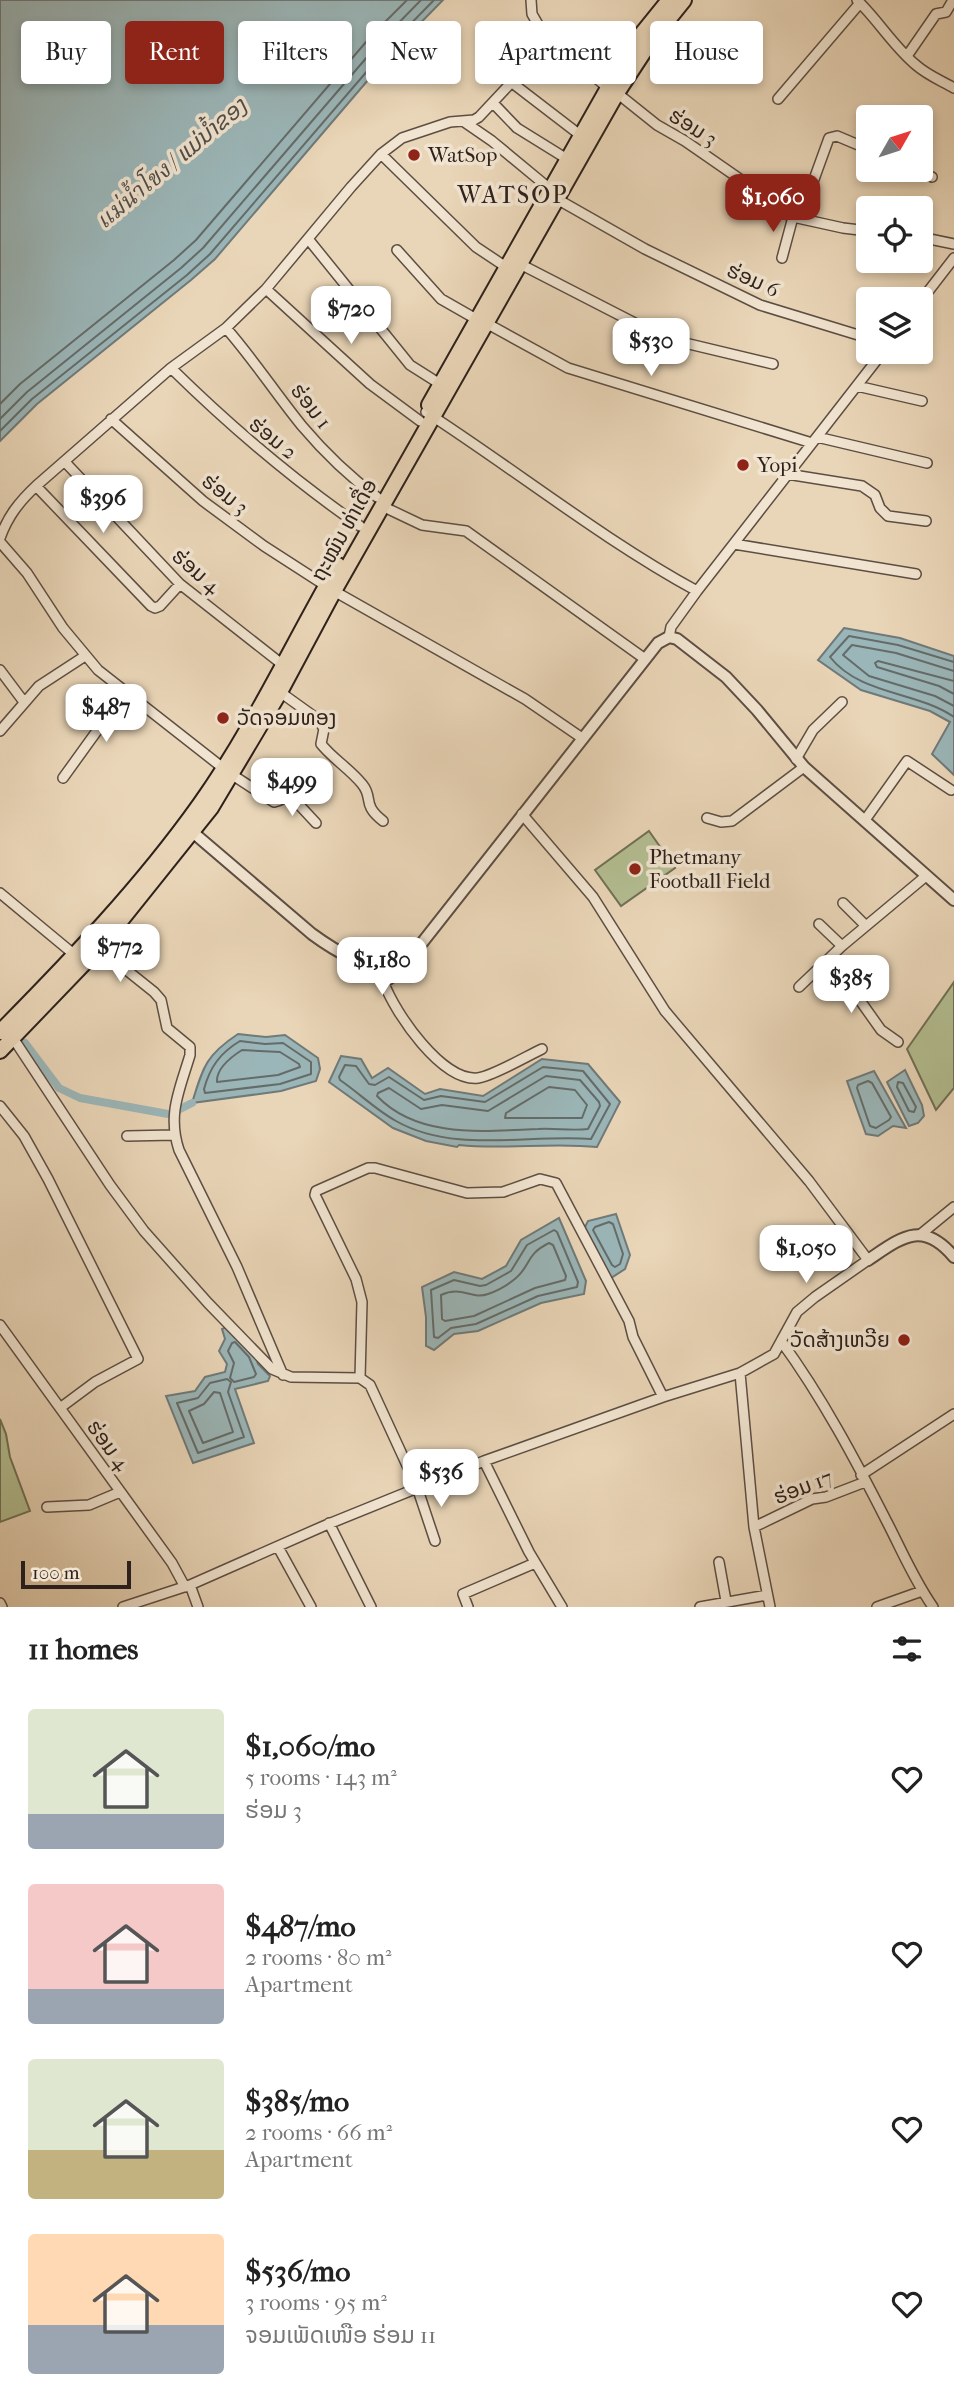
<!DOCTYPE html>
<meta charset="utf-8">
<style>
body{margin:0;font-family:"IM FELL French Canon","Noto Sans Lao","Noto Serif Thai",serif;background:#f6f6f6;color:#222;height:100vh;display:flex;flex-direction:column;font-size:26px;white-space:nowrap}
*{box-sizing:border-box;margin:0}
p{font-size:23px;color:#767676}
.icon{flex:none;width:38px;height:38px;fill:none;stroke:currentColor;stroke-width:2;stroke-linecap:round;stroke-linejoin:round}
.map{position:relative;height:1607px;overflow:hidden}
.panel{display:flex;flex-direction:column;background:#fff;flex:1}
.panel>*{flex:none}
.top-card{position:absolute;left:21px;top:21px;width:914px;height:63px;display:flex;gap:14px}
.needle{width:46px;rotate:51deg}
.buttons{position:absolute;left:856px;top:105px;display:grid;gap:14px}
.buttons a{display:grid;place-items:center;width:77px;height:77px;border-radius:7px;background:#fff;box-shadow:0 4px 10px #0003;font-size:35px}
.scale{position:absolute;left:21px;bottom:18px;width:110px;box-sizing:border-box;padding-left:7px;border:4px solid #2e211c;border-top:0;font-size:19px;line-height:24px;white-space:nowrap;color:#2e211c;-webkit-text-stroke:5px #f1e4d0;paint-order:stroke}
.price{position:absolute;translate:-50% -60px;padding:0 16px;border-radius:14px;background:#fff;color:#222;font-size:23px;line-height:46px;filter:drop-shadow(0 2px 4px #0008)}
.price::after{content:'';position:absolute;left:50%;top:42px;width:21px;height:16px;margin-left:-10px;background:inherit;clip-path:polygon(0 0,100% 0,50% 100%)}
.price.on{background:#8f2418;color:#fff}
ul{padding:0;list-style:none}
li{display:flex;align-items:center;gap:21px;height:175px;padding:0 28px}
li span{display:grid;place-items:center;flex:none;width:196px;height:140px;border-radius:7px;color:#555}
li>.icon{margin-inline-start:auto}
span .icon{width:84px;height:84px;fill:#fffc;stroke-width:1}
li b{font-size:30px}
h2{display:flex;justify-content:space-between;align-items:center;height:84px;padding:0 28px;font-size:30px}
.chip{padding:0 24px;border-radius:7px;background:#fff;box-shadow:0 4px 10px #0003;font-size:24px;line-height:63px}
.chip.on{background:#8f2418;color:#fff}
.map>svg:first-child{display:block}
</style>
<div class="map">
<svg width="954" height="1607" viewBox="0 0 954 1607">
<rect width="100%" height="100%" fill="#e9d5b7"/>
<filter id="stains"><feTurbulence type="fractalNoise" baseFrequency=".00286" numOctaves="4"/><feColorMatrix values="0 0 0 0 .2 0 0 0 0 .09 0 0 0 0 .02 0 0 0 .5 -.17"/></filter>
<radialGradient id="worn" r=".72"><stop offset=".6" stop-color="#630" stop-opacity="0"/><stop offset="1" stop-color="#630" stop-opacity=".3"/></radialGradient>
<path fill="#b3be91" stroke="#707056" stroke-width="2" d="M649,831l26,37 -54,38 -26,-36z
M954,982v106l-18,22 -29,-61z
M0,1419l6,15 4,23 20,54 -30,11z"/>
<path fill="#9bb6b8" stroke="#6f7a7a" stroke-width="2" d="M0,0h443l-51,52 -177,207 -24,21 -154,124 -37,37z
M844,628l56,10 54,18v119l-22,-21 18,-32 -20,-11 -69,-21 -43,-30z
M238,1034l28,3 19,-2 33,23 2,11 -4,12 -35,10 -89,12c11,-36 14,-48 46,-69z
M341,1056l20,3 11,19 16,-10 37,26 15,-5 43,7 59,-37 46,5 32,38 -23,45c-46,-5 -92,3 -138,-2l-2,2 -31,-6 -33,-13 -64,-46z
M905,1070l17,35 2,11 -6,7 -9,3 -22,-44z
M874,1071l32,57 -13,-2 -15,10 -12,-2 -19,-53z
M616,1214l14,41 -5,14 -14,9 -27,-49 4,-8z
M559,1218l27,63 -2,13 -43,9 -63,28 -24,3 -20,16 -8,-4v-29l-4,-30 32,-15 28,7 24,-13 15,-26z
M231,1325l24,29 3,10 12,12 -2,5 -33,8 19,54 -61,20 -27,-67 29,-5 10,-14 20,-5 2,-8 -8,-13 6,-12 -3,-10z"/>
<g fill="none" stroke-linecap="round" stroke-linejoin="round">
<path stroke="#646c6a" stroke-width="2" d="M0,404l20,-20 154,-124 22,-20 176,-205 35,-35
M0,419l27,-27 154,-124 22,-20 177,-206 41,-42
M0,431l32,-32 155,-124 23,-21 177,-206 47,-48
M954,662l-56,-17 -49,-9 -19,21c30,38 86,34 124,60
M954,671l-58,-18 -44,-8 -9,10 26,21 66,20 19,10
M954,681l-76,-20 -3,2 2,4 62,19 15,8
M240,1041l25,3 18,-1 28,19v12l-31,10 -75,9 -1,-4c6,-22 16,-36 36,-48z
M242,1050l38,2 19,12 1,3 -22,8 -61,7c-1,-14 14,-25 25,-32z
M345,1065l11,1 13,18 6,1 14,-8 35,23 17,-4 44,6 58,-35 40,4 27,33 -19,35c-63,-5 -137,15 -195,-18 -20,-11 -37,-28 -56,-41l-1,-3z
M546,1076l34,4 19,22 1,4 -12,23c-16,2 -34,-1 -50,0 -54,2 -120,10 -161,-33l1,-3 11,-5 32,21 21,-4 46,6z
M868,1081l4,2 19,34 -2,3 -13,8 -6,-2 -13,-38 1,-3z
M898,1082l5,1 13,24 -2,5 -5,-1 -12,-24z
M549,1087l26,3 12,15 -5,13h-77l1,-5z
M609,1222l4,2 10,30 -3,10 -5,3 -3,-2 -19,-35 2,-3z
M554,1230l3,2 21,50 -1,5 -39,9 -62,28 -25,4 -13,10 -4,-1 -3,-47 23,-10 26,6 6,-1 25,-14 16,-26z
M549,1243l4,2 13,31 -1,4 -30,8 -61,28 -29,5 -3,-2 -1,-24c21,-10 30,5 47,-1 9,-3 21,-10 28,-16 16,-14 9,-23 33,-35z
M235,1342l14,15 7,17 -2,3 -20,5 -4,-4 4,-15 -6,-12 4,-8z
M227,1379l4,3 -3,10 16,45 -46,16 -21,-50 21,-5 12,-15z
M214,1392l6,1 13,39 -30,11 -14,-32 15,-7z"/>
<path stroke="#9bb6b8" stroke-width="8" d="M25,1043l34,45 21,10 88,16
M178,1110l14,-7"/>
<g stroke="#5d4e43" stroke-width="12">
<path id="minor" d="M857,0c21,20 37,47 59,65 11,10 26,16 38,23
M544,35l64,53
M907,56l29,-42 10,-2 7,-12
M511,82l69,53
M617,93l40,32 28,16 78,54 16,16 14,6 50,11 25,3
M778,99l82,-96
M493,103l24,25 50,31
M463,121l29,20 58,48 7,10 88,50 115,56 108,33
M381,154l95,93 30,20
M916,170l16,7
M800,218l29,-80 8,-2 31,13
M920,237l34,7
M309,240l101,125 30,19
M397,250l44,49 35,20
M782,258l11,-41
M520,264l144,74 109,26
M266,289l104,95 50,37
M920,302l34,-44
M486,323l82,45 244,75
M226,328c28,32 50,66 76,98 22,26 48,51 75,71
M171,368c59,58 121,111 189,158
M857,386l65,15
M426,412c91,59 176,127 271,179
M111,419l92,82 61,45 62,40
M817,437l110,26
M65,462l115,122 103,81
M787,474l75,12 13,9 5,13 8,8 38,5
M36,486l115,120 4,2 5,-2 20,-22
M382,506l40,19 44,6 179,128
M0,538c8,-22 19,-36 36,-52l135,-118 55,-40 40,-39 85,-102 30,-33 21,-16 48,-16 24,-2 5,-3 30,-32 35,-50 -12,-21 -1,-14
M0,542l27,31 36,55 35,42 125,98
M734,544l182,30
M334,591l191,108 57,39
M669,637l2,-10 26,-36 186,-239
M0,670l24,32
M280,692l39,28 5,9 -3,15c12,15 29,25 41,40 12,14 -1,20 21,37
M0,731l39,-45 46,-30
M796,759l17,-29 29,-28
M231,774l43,28c17,-3 22,-22 28,-36
M63,778l62,-86
M289,794l27,29
M707,818l14,4 11,-1 72,-54
M865,820l42,-59 44,29
M0,893l76,63
M843,903l23,23
M819,924l23,22
M99,948l55,44 7,8 6,28 23,19v8c-10,34 -23,59 -11,95l58,117 46,108
M823,963l31,29 27,38 17,12
M371,965l5,12 8,6 6,-4 4,-11
M384,983c11,30 58,99 94,95 15,-2 49,-22 64,-29
M799,987l43,-41 84,-70
M13,1038l97,147 34,46 64,72 64,66 19,8 69,1
M0,1106l24,30 24,43 90,180 -43,23 -35,26
M127,1136l47,-1
M921,1234l33,-27
M0,1325l172,238 13,24
M781,1341c41,56 75,120 106,181 15,29 27,58 46,85
M740,1373l14,154 16,80
M484,1461l45,91 33,55
M861,1475l93,-61
M47,1507l42,-2 31,-13
M329,1523l42,84
M754,1527l58,-28 14,-2 39,-15
M435,1541l-18,-54 -47,-102 -10,-7 2,-76 -6,-23 -41,-84 1,-4 52,-23h7l92,25 36,-1 37,-13 16,4 73,138 4,16 30,60
M278,1547l33,60
M719,1562l7,39
M190,1585l8,22
M0,1603l2,4
M123,1607l67,-22 136,-60 158,-64 179,-64 77,-24 34,-19 23,-42 18,-15 53,-37 -59,-79 -144,-170 -72,-114 -71,-83
M468,1607l-5,-13 72,-31
M700,1607l67,-12
M877,1607l45,-16"/>
</g>
<g stroke="#5d4e43" stroke-width="14">
<path id="tertiary" d="M189,829l123,105c19,14 61,41 86,33 9,-3 14,-12 20,-19l240,-305 11,-6 8,2 49,38 31,33 47,57 150,133
M868,1260c33,-22 54,-41 86,-3"/>
</g>
<g stroke="#2e211c" stroke-width="18">
<path id="primary" d="M429,405l179,-317 32,-52 29,-36
M0,1032c71,-72 141,-145 200,-228 52,-73 93,-161 138,-239
M0,1051l99,-103 112,-140 69,-116 54,-101 283,-498 34,-52 33,-41"/>
</g>
<use href="#minor" stroke="#f1e4d0" stroke-width="9"/>
<use href="#tertiary" stroke="#f1e4d0" stroke-width="10"/>
<use href="#primary" stroke="#e9d5b7" stroke-width="14"/>
</g>
<g fill="#8f2418" stroke="#f1e4d0" stroke-width="2.5">
<circle cx="414" cy="155" r="7"/>
<circle cx="743" cy="465" r="7"/>
<circle cx="223" cy="718" r="7"/>
<circle cx="635" cy="869" r="7"/>
<circle cx="904" cy="1340" r="7"/>
</g>
<g text-anchor="middle" stroke-width="7" stroke-linejoin="round" paint-order="stroke">
<g font-size="21" fill="#2e211c" stroke="#f1e4d0">
<text transform="translate(693 127) rotate(32)" y="7">ຮ່ອມ 3</text>
<text transform="translate(753 280) rotate(24)" y="7">ຮ່ອມ 6</text>
<text transform="translate(311 406) rotate(52)" y="7">ຮ່ອມ 1</text>
<text transform="translate(273 438) rotate(39)" y="7">ຮ່ອມ 2</text>
<text transform="translate(225 494) rotate(38)" y="7">ຮ່ອມ 3</text>
<text transform="translate(344 530) rotate(-61)" y="7">ຖະໝົນ ທ່າເດື່ອ</text>
<text transform="translate(196 571) rotate(41)" y="7">ຮ່ອມ 4</text>
<text transform="translate(108 1445) rotate(54)" y="7">ຮ່ອມ 4</text>
<text transform="translate(803 1487) rotate(-21)" y="7">ຮ່ອມ 17</text>
</g>
<g font-size="21" fill="#2e211c" stroke="#f1e4d0" text-anchor="start">
<text x="428" y="162">WatSop</text>
<text x="757" y="472">Yopi</text>
<text x="237" y="725">ວັດຈອມທອງ</text>
<text x="649" y="864">Phetmany<tspan x="649" dy="24">Football Field</tspan></text>
<text x="890" y="1347" text-anchor="end">ວັດສ້າງເຫວີຍ</text>
</g>
<g font-size="23" font-style="italic" fill="#4f4e4b" stroke="#f1e4d0">
<text transform="translate(171 163) rotate(-40)" y="8">แม่น้ำโขง / ແມ່ນ້ຳຂອງ</text>
</g>
<g font-size="24" letter-spacing="2" fill="#2e211c" stroke="#f1e4d0">
<text x="513" y="203">WATSOP</text>
</g>
</g>
<rect width="100%" height="100%" filter="url(#stains)"/>
<rect width="100%" height="100%" fill="url(#worn)"/>
</svg>
<div class="buttons">
<a><svg class="needle" viewBox="-14 -14 28 28"><path d="M0-13l5 13h-10z" fill="#e53935"/><path d="M0 13l5-13h-10z" fill="#767676"/></svg></a>
<a><svg class="icon" aria-label="locate" viewBox="0 0 24 24"><circle cx="12" cy="12" r="6"/><path d="M12 2v4M12 18v4M2 12h4M18 12h4"/></svg></a>
<a><svg class="icon" aria-label="layers" viewBox="0 0 24 24"><path d="M12 4l9 5-9 5-9-5zM3 14l9 5 9-5"/></svg></a>
</div>
<div class="scale">100 m</div>
<b class="price on" style="left:773px;top:234px">$1,060</b>
<b class="price" style="left:351px;top:346px">$720</b>
<b class="price" style="left:651px;top:378px">$530</b>
<b class="price" style="left:103px;top:535px">$396</b>
<b class="price" style="left:106px;top:744px">$487</b>
<b class="price" style="left:292px;top:818px">$499</b>
<b class="price" style="left:120px;top:984px">$772</b>
<b class="price" style="left:382px;top:997px">$1,180</b>
<b class="price" style="left:851px;top:1015px">$385</b>
<b class="price" style="left:806px;top:1285px">$1,050</b>
<b class="price" style="left:441px;top:1509px">$536</b>
<div class="top-card">
<a class="chip">Buy</a>
<a class="chip on">Rent</a>
<a class="chip">Filters</a>
<a class="chip">New</a>
<a class="chip">Apartment</a>
<a class="chip">House</a>
</div>
</div>
<section class="panel">
<h2>11 homes<svg class="icon" aria-label="filters" viewBox="0 0 24 24"><path d="M4 7h16M4 17h16"/><circle cx="9" cy="7" r="2"/><circle cx="15" cy="17" r="2"/></svg></h2>
<ul>
<li><span style="background:linear-gradient(#dfe7d0 75%,#9aa5b1 0)"><svg class="icon" aria-label="home" viewBox="0 0 24 24"><path d="M3 11l9-7 9 7M6 9v11h12V9"/></svg></span><div><b>$1,060/mo</b><p>5 rooms · 143 m²</p><p>ຮ່ອມ 3</p></div><svg class="icon" aria-label="heart" viewBox="0 0 24 24"><path d="M12 20l-8-8c-3-5 5-10 8-4 3-6 11-1 8 4z"/></svg></li>
<li><span style="background:linear-gradient(#f6c9c9 75%,#9aa5b1 0)"><svg class="icon" aria-label="home" viewBox="0 0 24 24"><path d="M3 11l9-7 9 7M6 9v11h12V9"/></svg></span><div><b>$487/mo</b><p>2 rooms · 80 m²</p><p>Apartment</p></div><svg class="icon" aria-label="heart" viewBox="0 0 24 24"><path d="M12 20l-8-8c-3-5 5-10 8-4 3-6 11-1 8 4z"/></svg></li>
<li><span style="background:linear-gradient(#dfe7d0 65%,#c2b280 0)"><svg class="icon" aria-label="home" viewBox="0 0 24 24"><path d="M3 11l9-7 9 7M6 9v11h12V9"/></svg></span><div><b>$385/mo</b><p>2 rooms · 66 m²</p><p>Apartment</p></div><svg class="icon" aria-label="heart" viewBox="0 0 24 24"><path d="M12 20l-8-8c-3-5 5-10 8-4 3-6 11-1 8 4z"/></svg></li>
<li><span style="background:linear-gradient(#ffd9b3 65%,#9aa5b1 0)"><svg class="icon" aria-label="home" viewBox="0 0 24 24"><path d="M3 11l9-7 9 7M6 9v11h12V9"/></svg></span><div><b>$536/mo</b><p>3 rooms · 95 m²</p><p>ຈອມເພັດເໜືອ ຮ່ອມ 11</p></div><svg class="icon" aria-label="heart" viewBox="0 0 24 24"><path d="M12 20l-8-8c-3-5 5-10 8-4 3-6 11-1 8 4z"/></svg></li>
</ul>
</section>
